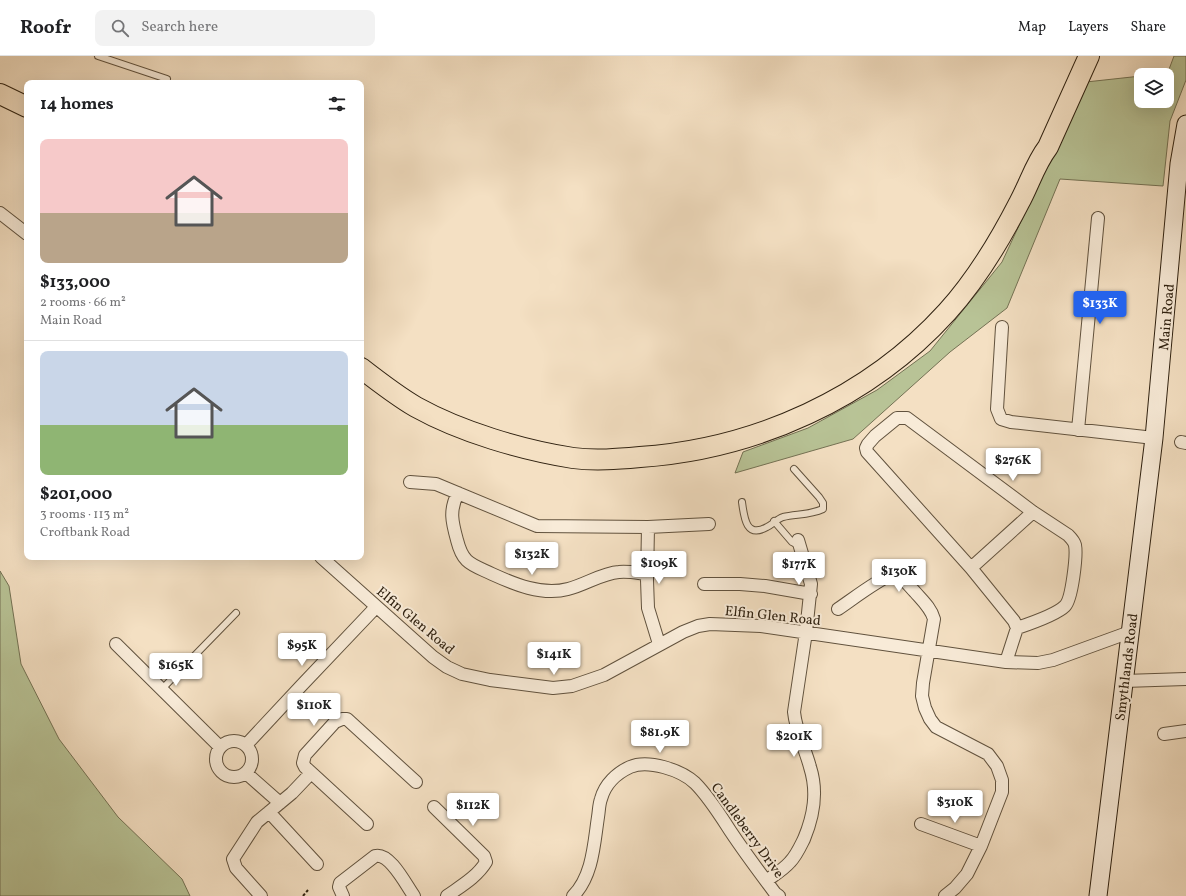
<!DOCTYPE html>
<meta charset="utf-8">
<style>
body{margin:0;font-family:Vollkorn,serif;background:#f2f2f2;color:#202124;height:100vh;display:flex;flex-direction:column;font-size:15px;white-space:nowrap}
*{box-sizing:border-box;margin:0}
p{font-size:13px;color:#757577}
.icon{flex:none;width:22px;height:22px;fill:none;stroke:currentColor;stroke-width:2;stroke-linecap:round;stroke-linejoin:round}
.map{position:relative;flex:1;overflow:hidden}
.details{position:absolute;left:24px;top:24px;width:340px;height:480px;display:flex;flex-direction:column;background:#fff;border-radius:8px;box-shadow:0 4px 16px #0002}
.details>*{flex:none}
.tools{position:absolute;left:1134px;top:12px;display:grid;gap:8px}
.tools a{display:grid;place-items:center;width:40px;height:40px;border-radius:8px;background:#fff;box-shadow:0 4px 16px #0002;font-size:20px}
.price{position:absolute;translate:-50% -34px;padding:0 9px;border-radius:4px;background:#fff;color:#222;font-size:13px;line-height:26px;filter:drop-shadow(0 1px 2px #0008)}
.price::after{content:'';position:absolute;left:50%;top:24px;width:12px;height:9px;margin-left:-6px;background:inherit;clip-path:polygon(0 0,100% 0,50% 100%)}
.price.current{background:#2563eb;color:#fff}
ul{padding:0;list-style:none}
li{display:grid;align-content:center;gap:8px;height:212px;padding:0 16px}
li+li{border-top:1px solid #e0e0e0}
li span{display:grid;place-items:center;height:124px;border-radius:8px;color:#555}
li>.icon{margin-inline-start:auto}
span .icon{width:72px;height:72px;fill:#fffc;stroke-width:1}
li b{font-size:17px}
h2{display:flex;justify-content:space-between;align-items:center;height:48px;padding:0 16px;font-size:17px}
header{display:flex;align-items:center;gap:24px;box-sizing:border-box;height:56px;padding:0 20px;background:#fff;border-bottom:1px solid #e0e0e0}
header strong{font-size:19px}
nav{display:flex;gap:22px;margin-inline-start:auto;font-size:14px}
.search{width:280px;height:36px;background:#f2f2f2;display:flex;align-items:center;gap:10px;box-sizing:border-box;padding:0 14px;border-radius:8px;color:#757577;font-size:15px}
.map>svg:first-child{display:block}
</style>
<header>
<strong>Roofr</strong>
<div class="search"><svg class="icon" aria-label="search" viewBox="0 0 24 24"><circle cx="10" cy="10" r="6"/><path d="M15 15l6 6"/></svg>Search here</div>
<nav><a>Map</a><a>Layers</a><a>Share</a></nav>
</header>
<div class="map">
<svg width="1186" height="840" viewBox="0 0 1186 840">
<rect width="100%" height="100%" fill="#f4e0c3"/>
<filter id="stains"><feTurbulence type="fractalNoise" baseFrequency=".005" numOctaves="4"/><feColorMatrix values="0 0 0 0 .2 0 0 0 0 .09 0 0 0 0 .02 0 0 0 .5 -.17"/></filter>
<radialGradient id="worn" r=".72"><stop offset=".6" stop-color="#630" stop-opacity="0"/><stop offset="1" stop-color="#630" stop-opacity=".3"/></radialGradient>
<path fill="#b8c396" stroke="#747254" d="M1174,0h12v24l-16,41 -7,65 -103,-7 -53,129 -57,44 -97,87 -118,34 8,-21 65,-24 69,-38 53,-39 72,-89 84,-180 55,-6v25h26v-26h-21l22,-3z
M0,515l9,15 12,78 38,75 59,78 64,62 8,17h-190z"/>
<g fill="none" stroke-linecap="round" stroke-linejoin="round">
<g stroke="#61523e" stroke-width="8">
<path id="service" d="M98,0l69,23
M742,446c2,15 4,37 25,25 6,-3 10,-8 16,-10 13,-3 27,-2 40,-8v-6l-4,-6 -25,-28
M774,465l18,21 6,3
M161,634l75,-77"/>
</g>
<g stroke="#61523e" stroke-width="14">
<path id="minor" d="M0,157l27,21
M1002,271l-5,82 4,10 10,3 143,16
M1078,374l20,-212
M1181,386l5,1
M410,426l26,2 101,42 111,1 61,-3
M458,437c-9,17 -6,29 -1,47 6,24 14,24 35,34 22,10 50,22 76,15 17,-4 34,-16 51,-17 9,-1 19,1 28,2
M648,471l-1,53 1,28 11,36
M321,501l112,100 14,10 15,7 28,6 63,8 19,-2 32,-11 79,-43 15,-6 12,-2 51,2 245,36 32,1 15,-3 77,-28
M971,512l62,-56
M704,528h36l25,2 46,8
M838,553c11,-7 48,-36 58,-34 7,2 14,12 19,17 7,8 16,16 19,27l-11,64 -1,13 3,12 5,11 6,8 52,27 9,12 5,14v12l-21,54 -14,28 -12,14 -10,8
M116,588l104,103
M1006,606l11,-34 -3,-7 -43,-53 -104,-116 -1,-4 2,-4 7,-8 22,-18h10l126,94 35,23c3,3 6,6 7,10 2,10 -3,54 -10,61 -9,9 -36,18 -48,22
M1124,625l62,-2
M1164,678l22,-3
M216 703a18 18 0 1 1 36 0a18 18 0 1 1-36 0Z
M246,689l55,-59 75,-79
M246,717l34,30
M434,751l50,49 2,6c-9,15 -25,24 -39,34
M269,756l48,52
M367,768l-50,-46 -12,-11 -2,-4 2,-8 30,-33 7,-3h5l69,63
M921,768l60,22
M766,825c8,-6 17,-11 24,-19 6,-6 10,-15 14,-23 10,-24 14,-47 6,-72 -5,-19 -14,-35 -16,-55l12,-80 5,-48 -13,-44
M261,840l-25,-28 -3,-9 24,-37 35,-29 19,-20
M343,840l-4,-9 1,-4 35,-27c15,-4 31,29 39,40
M573,840c20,-20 21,-53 25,-79 1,-6 1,-13 3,-18 4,-15 16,-26 29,-32 18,-8 51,3 65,16 14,14 25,32 36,49 14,21 29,41 44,61l4,3"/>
</g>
<g stroke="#302211" stroke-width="19">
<path id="secondary" d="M1098,840l56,-458 25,-274 7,-40"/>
</g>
<g stroke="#302211" stroke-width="22">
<path id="trunk" d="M0,38l27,13
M361,312c18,14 36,28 55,39 45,25 106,43 157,51 22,3 45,1 67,-1 116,-8 229,-59 307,-145 29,-32 52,-70 72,-109 10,-18 16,-39 29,-56l41,-91"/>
</g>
<path stroke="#302211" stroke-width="2" stroke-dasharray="3 2" stroke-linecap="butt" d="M303,840l5,-6"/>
<use href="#service" stroke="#f8ebd8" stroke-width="6"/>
<use href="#minor" stroke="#f8ebd8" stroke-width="12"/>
<use href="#secondary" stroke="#f8ebd8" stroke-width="17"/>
<use href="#trunk" stroke="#f4e0c3" stroke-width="20"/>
</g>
<g text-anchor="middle" stroke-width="4" stroke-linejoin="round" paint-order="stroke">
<g font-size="14" fill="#302211" stroke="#f8ebd8">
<text transform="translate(1166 261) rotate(-85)" y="5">Main Road</text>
<text transform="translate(773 559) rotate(6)" y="5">Elfin Glen Road</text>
<text transform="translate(416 564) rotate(40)" y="5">Elfin Glen Road</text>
<text transform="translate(1126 611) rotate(-83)" y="5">Smythlands Road</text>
<text transform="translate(748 774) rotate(54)" y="5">Candleberry Drive</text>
</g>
</g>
<rect width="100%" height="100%" filter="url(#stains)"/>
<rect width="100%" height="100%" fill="url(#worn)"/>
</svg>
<div class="tools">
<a><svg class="icon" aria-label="layers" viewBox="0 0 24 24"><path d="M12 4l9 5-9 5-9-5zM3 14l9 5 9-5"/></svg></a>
</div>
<b class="price current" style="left:1100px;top:269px">$133K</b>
<b class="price" style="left:1013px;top:426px">$276K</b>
<b class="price" style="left:532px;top:520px">$132K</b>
<b class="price" style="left:659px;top:529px">$109K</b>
<b class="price" style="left:799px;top:530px">$177K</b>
<b class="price" style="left:899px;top:537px">$130K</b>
<b class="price" style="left:302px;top:611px">$95K</b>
<b class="price" style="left:554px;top:620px">$141K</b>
<b class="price" style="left:176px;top:631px">$165K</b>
<b class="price" style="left:314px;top:671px">$110K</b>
<b class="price" style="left:660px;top:698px">$81.9K</b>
<b class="price" style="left:794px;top:702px">$201K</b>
<b class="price" style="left:955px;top:768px">$310K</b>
<b class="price" style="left:473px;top:771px">$112K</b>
<section class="details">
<h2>14 homes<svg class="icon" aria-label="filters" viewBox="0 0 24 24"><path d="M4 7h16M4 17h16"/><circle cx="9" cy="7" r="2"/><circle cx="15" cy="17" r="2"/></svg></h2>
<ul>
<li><span style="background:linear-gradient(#f6c9c9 60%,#b9a48a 0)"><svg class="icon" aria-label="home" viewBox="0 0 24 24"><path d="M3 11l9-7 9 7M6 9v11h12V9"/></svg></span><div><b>$133,000</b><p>2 rooms · 66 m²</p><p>Main Road</p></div></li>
<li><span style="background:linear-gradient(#c9d6e8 60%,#8fb573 0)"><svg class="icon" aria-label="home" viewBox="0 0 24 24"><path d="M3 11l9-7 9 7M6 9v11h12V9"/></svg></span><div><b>$201,000</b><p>3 rooms · 113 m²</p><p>Croftbank Road</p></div></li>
</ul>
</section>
</div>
